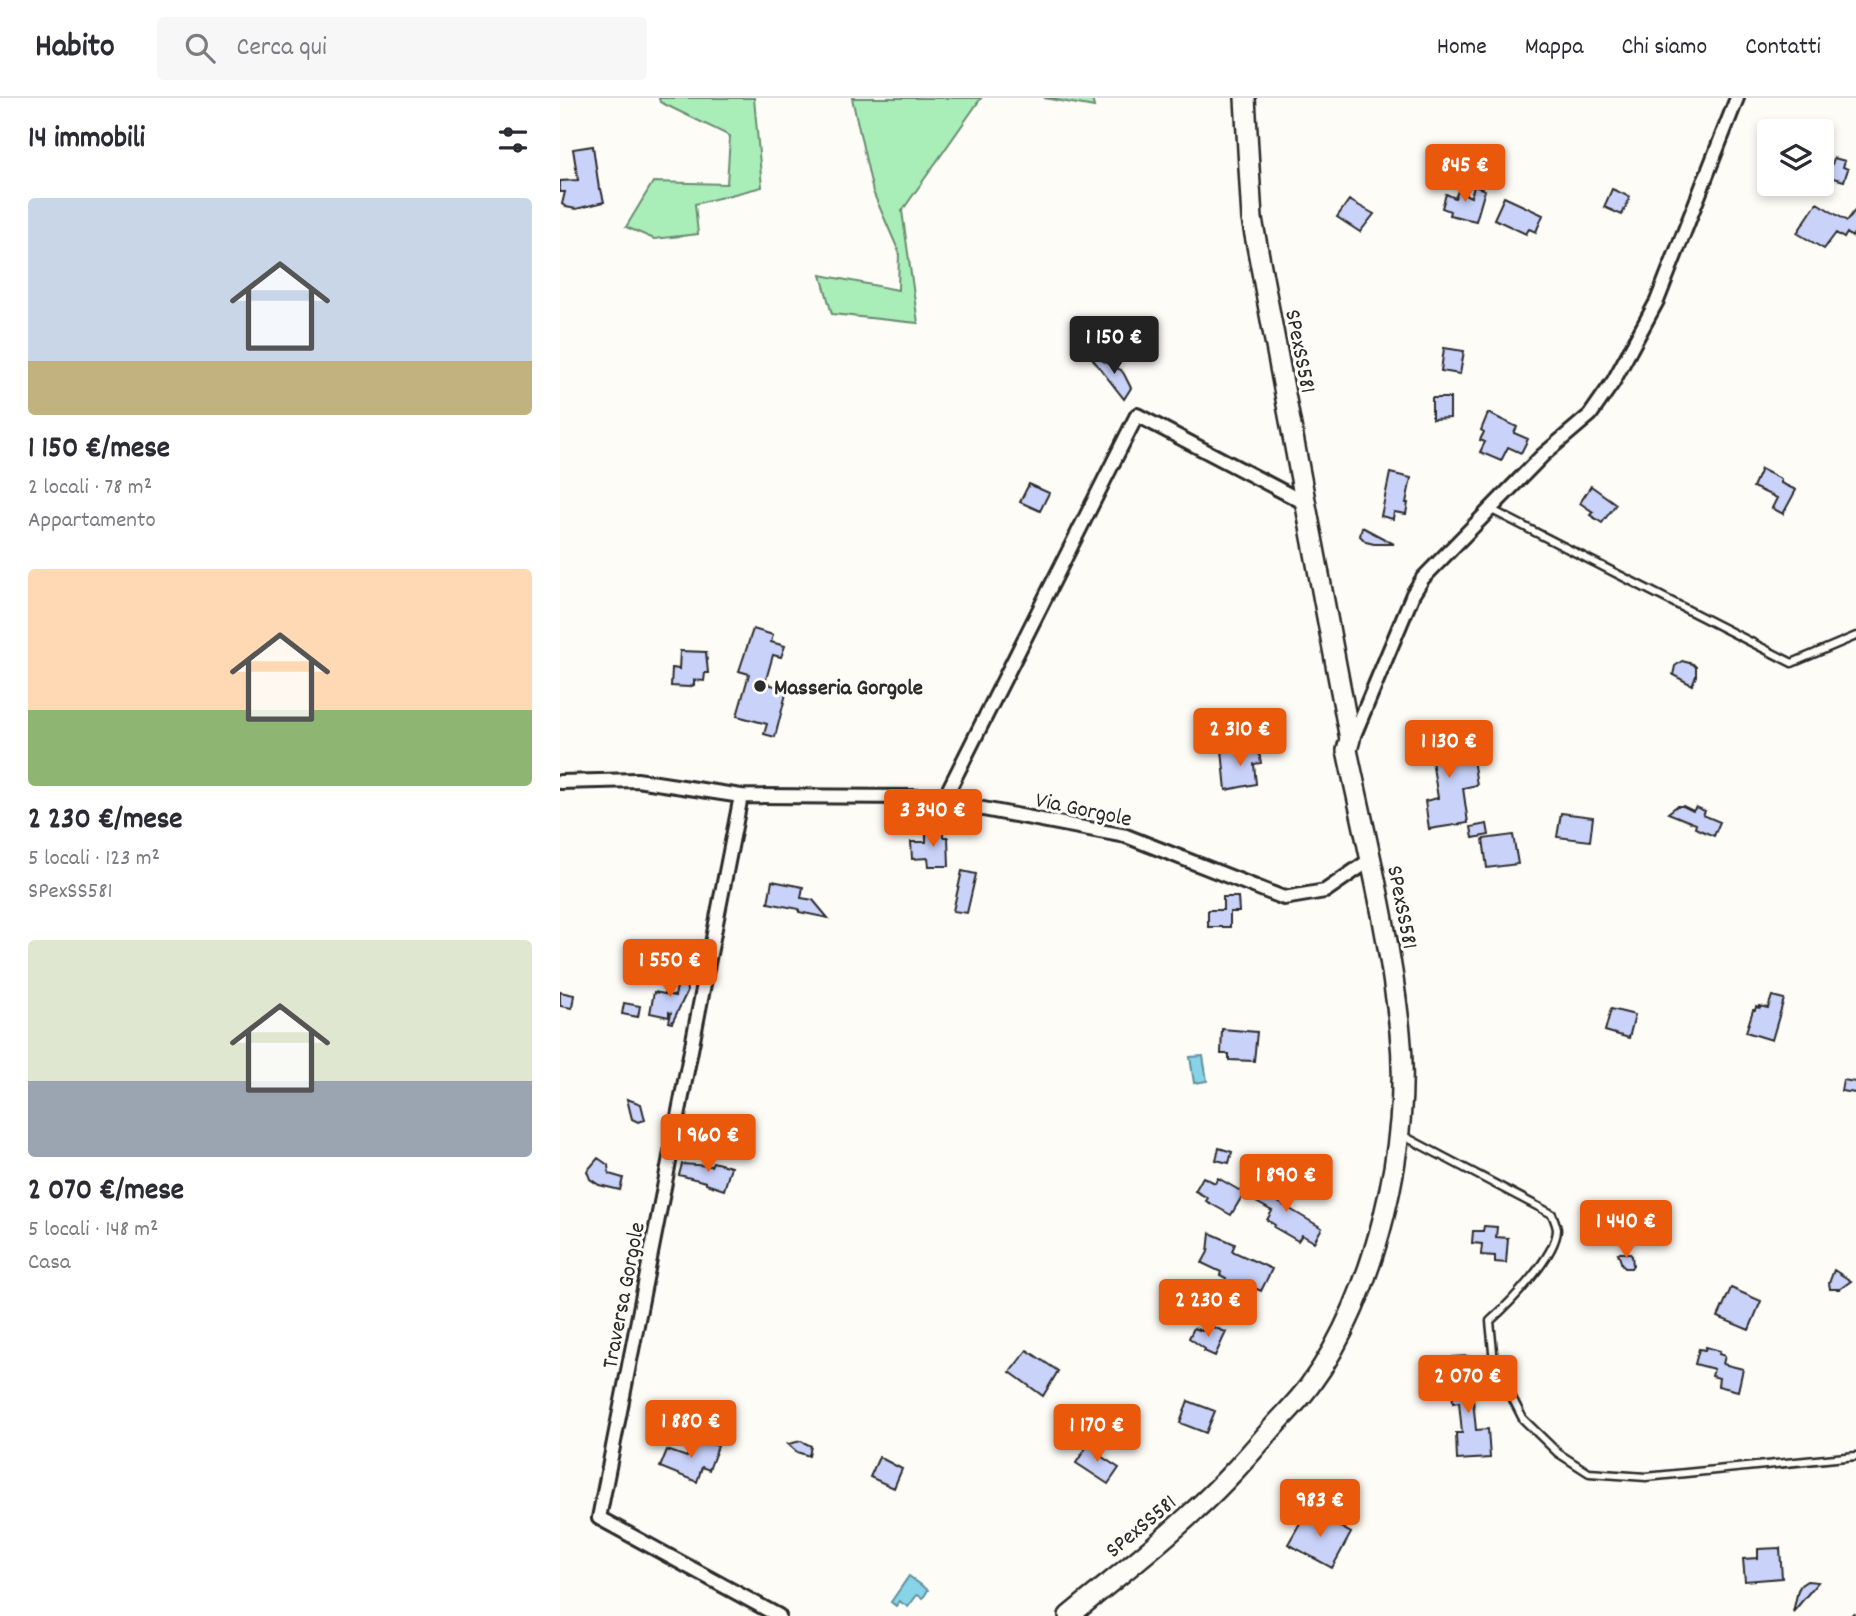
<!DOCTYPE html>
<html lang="it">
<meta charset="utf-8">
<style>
body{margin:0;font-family:Dekko,sans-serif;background:#f7f7f7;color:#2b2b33;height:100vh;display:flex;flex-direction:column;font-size:26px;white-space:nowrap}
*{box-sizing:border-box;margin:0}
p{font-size:23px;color:#7c7c81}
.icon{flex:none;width:38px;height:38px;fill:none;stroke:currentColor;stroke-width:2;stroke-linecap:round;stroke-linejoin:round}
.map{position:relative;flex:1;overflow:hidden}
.details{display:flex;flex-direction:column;background:#fff;width:560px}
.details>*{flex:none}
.controls{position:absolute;left:1197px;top:21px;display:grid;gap:14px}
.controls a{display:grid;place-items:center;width:77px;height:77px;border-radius:7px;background:#fff;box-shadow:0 4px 10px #0003;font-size:35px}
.price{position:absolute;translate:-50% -60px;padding:0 16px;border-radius:7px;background:#ea580c;color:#fff;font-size:23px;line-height:46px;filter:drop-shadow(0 2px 4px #0008)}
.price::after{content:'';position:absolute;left:50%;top:42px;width:21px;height:16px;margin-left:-10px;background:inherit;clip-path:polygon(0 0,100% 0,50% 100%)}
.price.on{background:#222;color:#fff}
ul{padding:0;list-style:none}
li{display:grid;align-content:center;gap:14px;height:371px;padding:0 28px}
li span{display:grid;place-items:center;height:217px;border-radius:7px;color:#555}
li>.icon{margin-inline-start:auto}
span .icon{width:126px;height:126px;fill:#fffc;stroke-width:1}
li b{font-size:30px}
h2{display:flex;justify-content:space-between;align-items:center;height:84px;padding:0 28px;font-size:30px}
header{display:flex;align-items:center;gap:42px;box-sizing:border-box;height:98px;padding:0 35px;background:#fff;border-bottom:2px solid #e1e1e2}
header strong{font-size:33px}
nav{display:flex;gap:38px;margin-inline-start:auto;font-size:24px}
.search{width:490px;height:63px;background:#f7f7f7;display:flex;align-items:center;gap:18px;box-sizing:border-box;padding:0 24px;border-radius:7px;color:#7c7c81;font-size:26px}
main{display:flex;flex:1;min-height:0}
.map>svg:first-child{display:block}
</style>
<header>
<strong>Habito</strong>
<div class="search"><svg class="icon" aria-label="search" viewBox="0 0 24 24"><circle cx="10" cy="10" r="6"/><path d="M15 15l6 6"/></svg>Cerca qui</div>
<nav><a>Home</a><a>Mappa</a><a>Chi siamo</a><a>Contatti</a></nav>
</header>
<main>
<section class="details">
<h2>14 immobili<svg class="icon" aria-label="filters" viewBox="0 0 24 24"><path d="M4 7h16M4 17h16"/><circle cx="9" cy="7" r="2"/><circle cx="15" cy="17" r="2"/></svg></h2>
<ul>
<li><span style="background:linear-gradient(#c9d6e8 75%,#c2b280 0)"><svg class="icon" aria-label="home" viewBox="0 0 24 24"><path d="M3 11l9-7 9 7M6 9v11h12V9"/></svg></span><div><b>1 150 €/mese</b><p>2 locali · 78 m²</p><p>Appartamento</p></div></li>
<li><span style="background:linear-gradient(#ffd9b3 65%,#8fb573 0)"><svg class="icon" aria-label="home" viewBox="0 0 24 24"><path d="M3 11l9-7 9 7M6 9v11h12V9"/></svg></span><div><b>2 230 €/mese</b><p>5 locali · 123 m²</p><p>SPexSS581</p></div></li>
<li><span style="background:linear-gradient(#dfe7d0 65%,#9aa5b1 0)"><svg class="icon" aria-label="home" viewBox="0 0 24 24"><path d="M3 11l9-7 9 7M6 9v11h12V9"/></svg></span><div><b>2 070 €/mese</b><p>5 locali · 148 m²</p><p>Casa</p></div></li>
</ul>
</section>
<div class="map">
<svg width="1296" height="1518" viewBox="0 0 1296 1518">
<rect width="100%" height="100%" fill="#fdfcf7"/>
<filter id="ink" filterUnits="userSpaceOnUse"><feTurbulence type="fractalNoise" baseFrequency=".0143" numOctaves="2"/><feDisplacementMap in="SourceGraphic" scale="14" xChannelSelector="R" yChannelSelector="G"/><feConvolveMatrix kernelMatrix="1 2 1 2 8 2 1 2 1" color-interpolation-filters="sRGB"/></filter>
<g filter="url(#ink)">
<path fill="#a9edb8" stroke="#6a8c72" stroke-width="2" d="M99,0h95l8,89 -67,17 3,30 -44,5 -28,-12 27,-45 74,2 3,-48 -70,-34z
M292,0h129l-79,113 16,112 -86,-9 -11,-39 77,15 1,-38 -26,-60z
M484,0h48l2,9z"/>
<path fill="#87d3e7" stroke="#62909c" stroke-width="2" d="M643,958l4,25 -13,2 -4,-26z
M349,1478l19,14 -5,8 -6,-3 -9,12 -9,-6 -3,5 -5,-4z"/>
<path fill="#c9d2f9" stroke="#2b2b2b" stroke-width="2" d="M33,48l6,43h2l3,13 -28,7 -10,-2 -4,-3 3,-12h-5v-11l18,-1 -5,-31z
M1274,60l11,3 -2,6 5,2 -4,12 -22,-6v-14l10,3z
M914,88l11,4 -9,31 -27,-6 1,-4 -8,-3 4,-14 9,4 3,-7 13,6z
M1052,91l18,8 -8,18 -18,-8z
M944,99l39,18 -7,17 -7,-3 -3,5 -32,-15z
M789,102l25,14 -14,18 -23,-15z
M1257,105l30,18 9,-12v21l-4,7 -5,-4 -3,5 -8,-5 -12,16 -27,-16z
M884,250l20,3 -4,23 -19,-3z
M528,255l33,17 3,4 7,14 -7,11z
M872,300h18v20l-18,1z
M928,315l29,14 -3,6 14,6 -7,14 -13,-6 -7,14 -21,-9 5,-10 -5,-2 4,-8 -3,-2z
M1201,371l20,10v4l15,7 -13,24 -11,-6 5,-10 -24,-11z
M830,375l21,5 -5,25h2l-2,11 -12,-2 -1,7 -12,-3z
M469,386l20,9 -9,18 -20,-9z
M1031,388l25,18 -14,19 -12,-8 3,-3 -13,-9z
M802,429l32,17h-20l-8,-2 -6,-6z
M193,531l20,6 -2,7 14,4 -4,11 -8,-2 -8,28 22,7 -12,47 -11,-3 3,-10 -30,-8 12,-42 -10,-3z
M120,553l26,1 2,21h-3l-1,8 -10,-1v5l-5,2 -18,-1 1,-18 7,1z
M1122,563l11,3 3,3v9l-4,9 -19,-10 2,-9z
M891,627l4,27 14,-2 1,9h3l4,26 -14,3 5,35 -39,6 -4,-28 13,-3 -11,-69z
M678,650v6l21,-2 2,11 -7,1 2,20 -30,6 -4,-40z
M1117,708h6l10,5 3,-4 9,4 -2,4 17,7 -6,14 -19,-8 1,-4 -28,-11z
M1001,715l32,4 -3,24 -33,-4z
M927,726l2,11 -16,3 -2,-11z
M366,731h17v8h5l1,29h-20l-1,-8 -16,1 -1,-17h15z
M953,737l5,29 -31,4 -4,-29z
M402,773l14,3 -9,39 -14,-2z
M212,783l31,6 -2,11 12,2 15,18 -29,-6v-3l-31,-6z
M663,799h15l1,15h-9v15h-22v-17h15z
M122,865h2l3,29 -15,31 -3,-1 2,-9 -2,-1v5l-19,-4 4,-21 21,4z
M0,894l14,3 -2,13 -12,-2z
M1212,898l12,3 -12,41 -26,-8 7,-22h2l1,-3 4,1v-2l8,2z
M64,905l16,3 -2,11 -16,-3z
M1051,911l24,6 -6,23 -24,-7z
M662,931l35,3 -3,29 -25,-1v-6h-8z
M1283,982l13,2v11l-15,-2z
M67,1001l14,5 4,16 -7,2 -6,-3z
M659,1050l13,4 -3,11 -13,-3z
M38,1060l10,7 1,9 14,4 -3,12 -21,-5 -9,-6 -3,-8z
M153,1064l18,5 -7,23 -18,-6v-2l-27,-7 3,-11 29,2z
M643,1079l12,6 3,-5 26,15 -13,22 -25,-14 2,-3 -13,-7z
M710,1080l16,9 -8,15 44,26 -8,14 -12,-7 -4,6 -24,-14 1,-2 -8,-5 5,-9 -16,-9z
M924,1128l13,1 -1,10 12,1 -2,25 -11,-1v-6l-14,-1 1,-11 -10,-1 1,-12h10z
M650,1135l25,11 -3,7 40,18 -11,22 -17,-8 -11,27 -17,-6 10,-26 -6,-3 1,-3 -19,-9 6,-11z
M1058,1155h11l3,3 1,9 -2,3h-6l-3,-3z
M1274,1172l17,11 -11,8h-10l-1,-6z
M1171,1190l30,13 -12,29 -31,-13z
M645,1226l21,8 -11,24 -11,-5 1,-2 -16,-11 5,-10 8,3z
M1146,1249l14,4 -1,3 6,2 -2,8 20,5 -5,22 -20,-5 1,-8 -7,-2 2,-7 -19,-5 4,-15 6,1z
M467,1252l31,21 -15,25 -33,-24z
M908,1258l1,22 6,-1 1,12h-4l4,41 12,-1 2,29 -33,2 -1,-27h6l-3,-31 -6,1 -2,-29h4l-2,-17z
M628,1303l27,10 -9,22 -26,-10z
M134,1340l24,8 -9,24 -7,-3 -5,15 -37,-15 7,-17 20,7z
M241,1343l10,5 -2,10 -12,-4 -9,-8z
M529,1345l12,9 -2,3 20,13 -11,16 -32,-21z
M319,1359l23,12 -8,19 -24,-11z
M748,1411l43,24 -19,35 -44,-24z
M1220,1450l2,30 -37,3 -2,-22 15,-1v-9z
M1247,1483l11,1 -25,30 5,-22 3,-5z"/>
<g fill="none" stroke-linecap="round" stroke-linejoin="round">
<g stroke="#2b2b2b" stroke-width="11">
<path id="lane" d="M930,411l302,154 64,-27
M840,1036l152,80c2,5 5,12 5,16 -1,26 -48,74 -67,91l4,41 29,57 35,34 31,20 57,4 210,-21"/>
</g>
<g stroke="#2b2b2b" stroke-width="18">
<path id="street" d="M792,642l61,-146 10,-16 120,-123 47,-40 23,-33 44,-81 80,-203
M0,684l77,-2 104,16 179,1 206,39 158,62 41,-7 45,-31
M181,698l-142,722 180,98
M383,703l194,-386 168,88"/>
</g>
<g stroke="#2b2b2b" stroke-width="24">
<path id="primary" d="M509,1518c42,-35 86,-68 126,-106 29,-26 55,-56 80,-85 12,-13 25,-26 35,-40 65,-88 102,-245 90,-353 -10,-95 -33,-189 -53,-282l3,-11 -98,-520 -7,-121"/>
</g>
<path stroke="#2b2b2b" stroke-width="2.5" stroke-dasharray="5 5" stroke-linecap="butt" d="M1291,1518l5,-5"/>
<use href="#lane" stroke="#fdfcf7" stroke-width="6"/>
<use href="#street" stroke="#fdfcf7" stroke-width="12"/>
<use href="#primary" stroke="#fdfcf7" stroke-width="19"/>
</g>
</g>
<circle fill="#2b2b2b" stroke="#fdfcf7" stroke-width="2.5" cx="200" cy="588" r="7"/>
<g text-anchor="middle" stroke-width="6" stroke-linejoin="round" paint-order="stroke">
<g font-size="23" fill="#2b2b2b" stroke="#fdfcf7">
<text transform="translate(742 253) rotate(79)" y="8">SPexSS581</text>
<text transform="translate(524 710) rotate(12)" y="8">Via Gorgole</text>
<text transform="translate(844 809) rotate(79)" y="8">SPexSS581</text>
<text transform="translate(62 1197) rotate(-79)" y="8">Traversa Gorgole</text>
<text transform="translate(580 1427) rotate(-40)" y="8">SPexSS581</text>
</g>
<g font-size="23" font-weight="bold" fill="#2b2b2b" stroke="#fdfcf7" text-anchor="start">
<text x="214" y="596">Masseria Gorgole</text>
</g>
</g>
</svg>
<div class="controls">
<a><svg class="icon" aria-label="layers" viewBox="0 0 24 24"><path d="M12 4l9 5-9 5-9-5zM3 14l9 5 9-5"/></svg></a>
</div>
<b class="price" style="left:905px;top:106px">845 €</b>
<b class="price on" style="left:554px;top:278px">1 150 €</b>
<b class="price" style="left:680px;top:670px">2 310 €</b>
<b class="price" style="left:889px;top:682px">1 130 €</b>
<b class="price" style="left:373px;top:751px">3 340 €</b>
<b class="price" style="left:110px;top:901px">1 550 €</b>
<b class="price" style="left:148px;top:1076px">1 960 €</b>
<b class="price" style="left:726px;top:1116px">1 890 €</b>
<b class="price" style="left:1066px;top:1162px">1 440 €</b>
<b class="price" style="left:648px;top:1241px">2 230 €</b>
<b class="price" style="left:908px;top:1317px">2 070 €</b>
<b class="price" style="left:131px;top:1362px">1 880 €</b>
<b class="price" style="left:537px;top:1366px">1 170 €</b>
<b class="price" style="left:760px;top:1441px">983 €</b>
</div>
</main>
